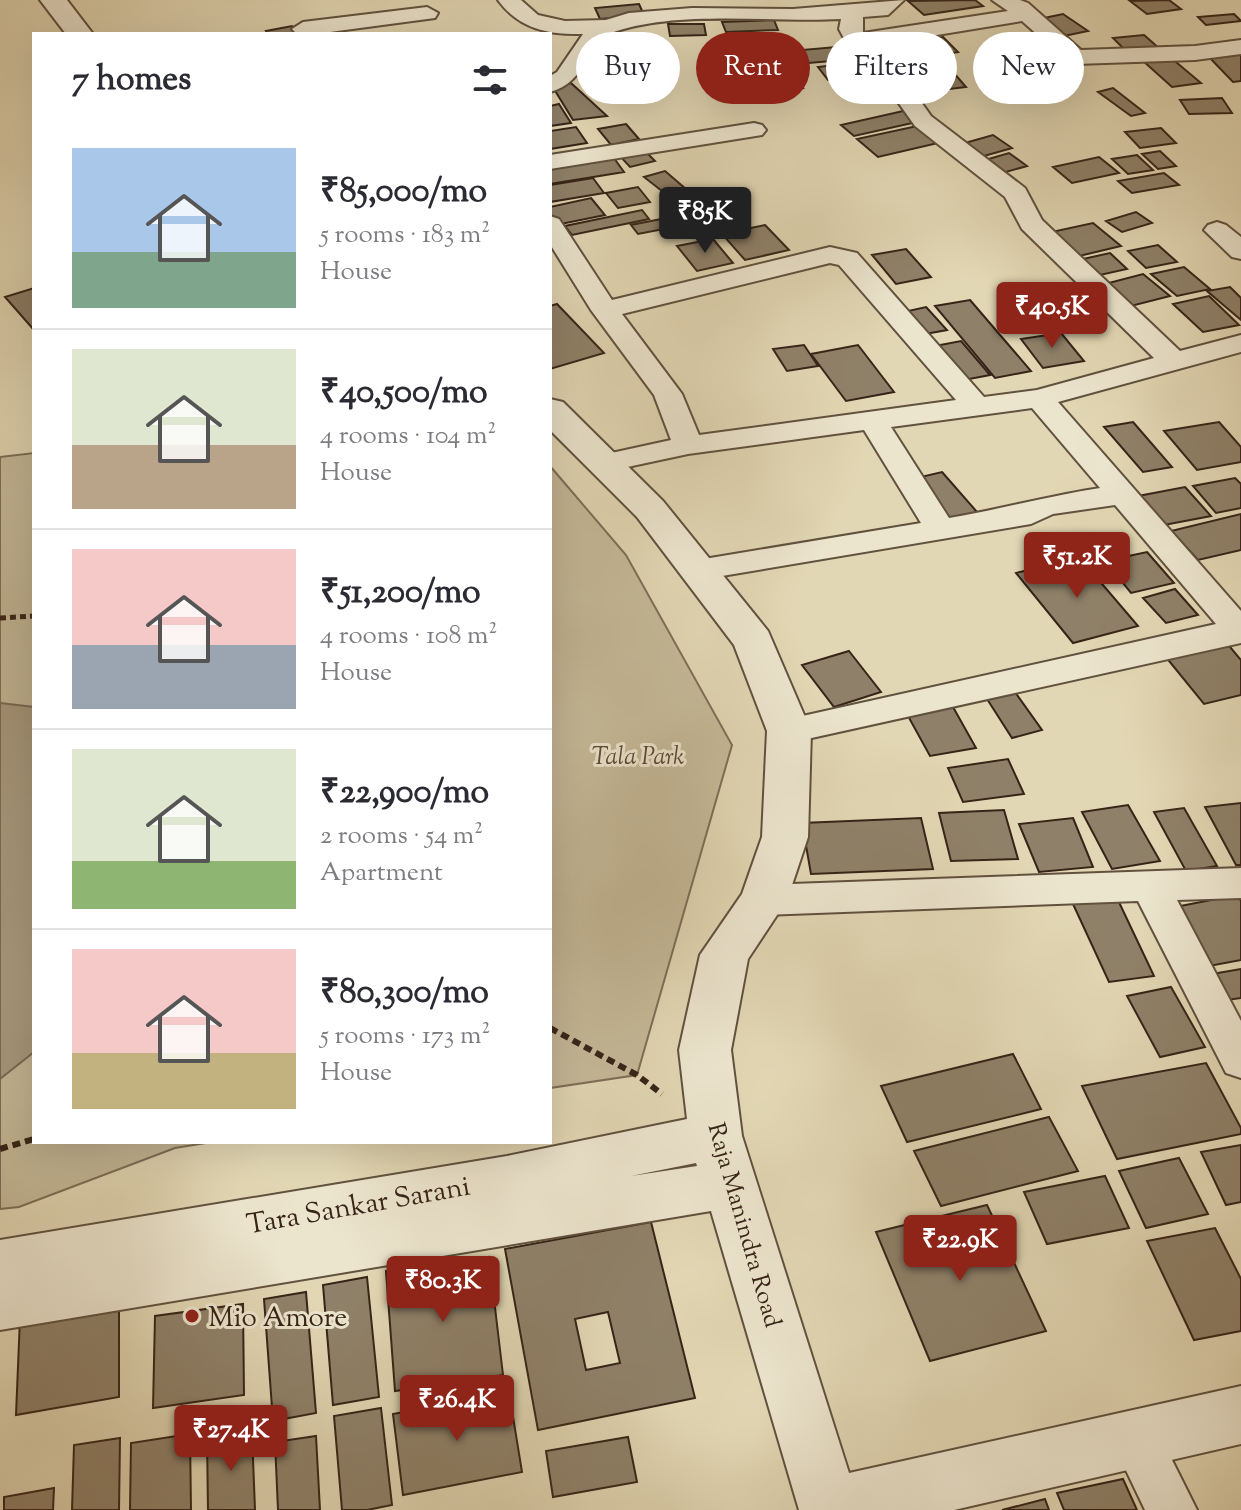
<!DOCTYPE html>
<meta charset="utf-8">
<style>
body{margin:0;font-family:"Sorts Mill Goudy",serif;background:#f7f7f7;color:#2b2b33;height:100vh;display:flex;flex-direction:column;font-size:30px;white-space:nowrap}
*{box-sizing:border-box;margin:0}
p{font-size:26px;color:#7c7c81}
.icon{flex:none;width:44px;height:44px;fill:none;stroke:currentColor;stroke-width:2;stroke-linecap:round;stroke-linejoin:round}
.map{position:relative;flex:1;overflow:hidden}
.details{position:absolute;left:32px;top:32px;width:520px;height:1112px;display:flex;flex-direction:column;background:#fff;border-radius:0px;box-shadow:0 8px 32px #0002}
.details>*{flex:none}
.top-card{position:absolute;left:576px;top:32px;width:544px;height:72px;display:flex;gap:16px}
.price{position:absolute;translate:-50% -68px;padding:0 18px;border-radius:8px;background:#8f2418;color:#fff;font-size:26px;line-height:52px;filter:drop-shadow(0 2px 4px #0008)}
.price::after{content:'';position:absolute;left:50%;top:48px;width:24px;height:18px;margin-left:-12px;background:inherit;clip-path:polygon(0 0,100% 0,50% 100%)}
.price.active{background:#222;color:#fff}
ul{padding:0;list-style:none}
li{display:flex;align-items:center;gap:24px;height:200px;padding:0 40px}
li+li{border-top:2px solid #e1e1e2}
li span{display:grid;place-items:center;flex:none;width:224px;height:160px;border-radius:0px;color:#555}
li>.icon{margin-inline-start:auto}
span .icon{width:96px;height:96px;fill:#fffc;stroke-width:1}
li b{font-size:34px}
h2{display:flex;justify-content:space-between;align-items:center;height:96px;padding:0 40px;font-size:34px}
.pill{padding:0 28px;border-radius:36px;background:#fff;box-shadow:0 8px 32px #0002;font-size:28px;line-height:72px}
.pill.active{background:#8f2418;color:#fff}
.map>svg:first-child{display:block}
</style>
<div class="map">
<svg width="1241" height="1510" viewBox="0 0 1241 1510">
<rect width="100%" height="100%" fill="#e2d7b4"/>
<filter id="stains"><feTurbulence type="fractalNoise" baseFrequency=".0025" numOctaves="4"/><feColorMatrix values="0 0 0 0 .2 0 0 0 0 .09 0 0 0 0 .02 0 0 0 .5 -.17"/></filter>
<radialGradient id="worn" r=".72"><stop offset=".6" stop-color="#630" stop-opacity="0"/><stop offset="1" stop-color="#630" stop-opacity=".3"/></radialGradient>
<path fill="#c5b999" stroke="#7e6e58" stroke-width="2" d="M34,453v689h178l-37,6 -156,59 -19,2v-752z
M550,466l76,89 106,190 -95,330 -87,13z"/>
<path fill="#a89a7f" stroke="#7a6b56" stroke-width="2" d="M0,703l34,4v345l-34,27z"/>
<path fill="#8f8169" stroke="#362418" stroke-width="2" fill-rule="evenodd" d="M975,0l8,6 -59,9 -16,-14z
M1169,0l12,9 -34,5 -17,-13z
M639,4l5,11 -44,4 -5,-11z
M1063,14l25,17 -24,5 -25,-17z
M1234,14l7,7 -35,4 -8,-8z
M774,20l4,10 -52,2 -4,-10z
M668,24h36l2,11 -36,1z
M292,26l6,8h-30l-2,-3z
M1144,35l16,14 -32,4 -15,-15z
M943,37l15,15 -43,7 -15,-16z
M848,46l8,13 -59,5 -7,-13z
M592,51l47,1 -3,15 -47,-2z
M1241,53v28l-8,1 -25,-26z
M1170,57l31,26 -29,4 -30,-27z
M935,59l10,11 -52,6 -9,-10z
M861,62l10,12 -43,6 -10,-13z
M953,72l13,15 -58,7 -13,-15z
M792,76l11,12 -54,9 -11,-12z
M571,83l36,33 -34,4 -19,-31z
M1113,88l32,25 -14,3 -33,-24z
M1222,98l10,15 -43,1 -9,-14z
M559,104l12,19 -21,3v-20z
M903,111l14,11 -63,14 -13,-11z
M626,124l13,15 -28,6 -13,-16z
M917,126l21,17 -60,14 -21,-18z
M576,127l11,16 -37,6v-18z
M1161,128l15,15 -36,5 -15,-16z
M993,135l19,13 -35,10 -19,-13z
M643,149l12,12 -25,6 -12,-13z
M1160,151l16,15 -18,3 -16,-15z
M1009,153l18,13 -28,8 -17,-13z
M611,154l13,18 -74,12v-21z
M1137,155l16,15 -25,4 -16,-15z
M1099,157l20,16 -47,10 -19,-16z
M665,171l21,18 -19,6 -23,-18z
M1164,173l15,12 -47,8 -14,-12z
M593,178l11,15 -54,9v-17z
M638,187l12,15 -32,6 -12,-15z
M591,198l14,17 -49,10 -6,-7v-11z
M642,210l7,9 -77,16 -7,-9z
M1136,212l16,11 -30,9 -16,-11z
M671,217l8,9 -41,8 -7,-9z
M1093,223l28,23 -46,11 -28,-24z
M765,225l24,25 -44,10 -23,-26z
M713,239l20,24 -36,8 -20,-25z
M1158,245l19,17 -31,6 -18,-17z
M906,249l25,28 -35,7 -24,-29z
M1110,253l17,16 -36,8 -17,-16z
M1184,267l26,22 -33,7 -26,-22z
M1143,274l27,22 -39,10 -26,-22z
M1230,287l11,11v22l-34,-29z
M34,288v42l-29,-33z
M1209,296l30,29 -36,7 -30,-28z
M1033,298l25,29 -33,6 -26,-29z
M970,300l61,71 -36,7 -60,-72z
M557,304l47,49 -54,16v-63z
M926,307l21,23 -27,5 -21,-22z
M1061,333l23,28 -41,7 -22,-29z
M961,341l29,34 -31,6 -29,-34z
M804,345l14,21 -31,5 -14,-22z
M858,345l36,47 -48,9 -35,-47z
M1133,422l39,45 -29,5 -39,-45z
M1219,422l22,25v15l-44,8 -33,-39z
M942,472l35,40 -30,8 -35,-41z
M1235,478l6,6v24l-25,5 -23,-27z
M1185,487l26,29 -52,10 -26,-29z
M1241,514v36l-43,10 -27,-29z
M1147,552l27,31 -43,10 -26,-32z
M1079,557l59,69 -65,17 -57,-70z
M1175,589l23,26 -32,8 -23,-25z
M1225,641l16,19v35l-37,9 -39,-48z
M849,651l32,41 -47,15 -32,-42z
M1015,692l27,38 -30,8 -25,-39z
M953,707l23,41 -46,8 -22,-40z
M1008,759l16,35 -61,8 -15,-34z
M1241,803v62h-5l-31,-58z
M1128,805l32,56 -48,8 -30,-57z
M1184,808l33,58 -31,5 -32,-59z
M1004,810l14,49 -67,2 -12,-48z
M921,818l12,51 -122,5 -9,-51z
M1073,818l20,49 -54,5 -20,-48z
M1237,895l4,6v59l-37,7 -34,-59z
M1117,898l37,78 -45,6 -36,-78z
M1241,969v29l-14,2 -15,-26z
M1171,987l34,60 -45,10 -33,-61z
M1013,1054l28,55 -134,33 -26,-56z
M1206,1063l35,65v6l-124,25 -35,-73z
M1049,1117l29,54 -137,35 -27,-55z
M1241,1145v57l-15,3 -25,-53z
M1179,1158l29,56 -62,14 -27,-57z
M1105,1176l24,52 -82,16 -23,-52z
M987,1205l59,126 -116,30 -54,-129z
M651,1222l44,176 -157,32 -33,-181zM608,1312l12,51 -34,7 -11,-51z
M1215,1228l26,51v52l-47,9 -47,-99z
M489,1257l14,118 -108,16 -9,-120z
M367,1277l12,120 -46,8 -10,-120z
M306,1292l10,121 -43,8 -9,-122z
M119,1301v96l-103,18 4,-97z
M243,1304l1,91 -91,13 2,-92z
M509,1392l13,80 -119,23 -10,-81z
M381,1408l11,97 -25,5h-25l-8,-94z
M252,1433l3,77h-47l-1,-71z
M190,1434l1,76h-61l1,-67z
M316,1436l4,74h-42l-3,-68z
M628,1437l9,45 -84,15 -7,-46z
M120,1438l-1,72h-47l2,-65z
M1123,1479l14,31h-73l-7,-17z
M54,1488l-1,22h-49v-13z
M1045,1499l4,11h-47z"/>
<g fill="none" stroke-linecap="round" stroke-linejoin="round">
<g stroke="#61513f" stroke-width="4">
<path id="minor" d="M498,0h23l17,15 27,6 41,-1 23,-7 63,-5 101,1 111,-9 -16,15 -25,2v16l145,-22 -16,-11h28l8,3 53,47 114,-4 46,-6v14l-46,6 -119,4 -8,-2 -46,-41 -152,25 34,32 27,38 94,72 17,32 138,131 61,-16v17l-183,50 183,209v32l-452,100 -13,-3 -5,-9 5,-9 13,-3 427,-95 -101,-119 -62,9 -22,10 -333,56 -11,-3 -5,-7 5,-7 11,-3 223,-37 -57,-93 -176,24 -84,18 -11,-3 -4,-6 4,-6 78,-17 -17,-45 -63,-85 -41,-66v-28l9,3 53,81 218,-53 27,6 127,144 53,-7 117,-32 -132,-129 -17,-32 -90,-71 -27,-38 -34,-31 -15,-28 2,-10c-69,4 -168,-10 -232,15 -24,9 -21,48 -59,58v-16l7,-4 26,-38c-34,1 -64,-5 -85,-34zM830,263l9,2 117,135 -257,35 -17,-41 -60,-80zM1032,408l68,80c-51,8 -99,21 -151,30l-58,-91z
M427,7l11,6 -3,5 -120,16h-18l-5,-5 11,-7z
M754,123l8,2 4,5 -4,5 -212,34v-14z
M1217,222l9,3 15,12v22l-9,-2 -28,-27 4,-5z
M1241,868v30l-64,2 64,121v57l-15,-5 -88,-172 -375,14 -14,-5 -5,-10 5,-10 14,-5z
M1136,1415l17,7 44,88h-52l-34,-71 8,-17z"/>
</g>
<g stroke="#61513f" stroke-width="4">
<path id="tertiary" d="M40,0h27l26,34h-27z
M550,399l13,3 100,99 105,130 43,100 -3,106 -21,63 -39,59 -17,91 11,86 107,337 392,-87v58l-287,66h-155l-88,-299 -711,119v-90l507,-84 180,-37 -8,-69 21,-95 42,-61 20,-57 5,-106 -33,-86 -97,-128 -87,-87zM696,1163l1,3 -66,10z"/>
</g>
<path stroke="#362418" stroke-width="5" stroke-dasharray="6 4" stroke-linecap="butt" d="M0,618l34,-2"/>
<path stroke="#362418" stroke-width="6" stroke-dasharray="8 5" stroke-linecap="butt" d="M550,1028l87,47 25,19
M0,1149l34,-10"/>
<use href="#minor" fill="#ece5ce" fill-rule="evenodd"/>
<use href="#tertiary" fill="#ece5ce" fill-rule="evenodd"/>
</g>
<circle fill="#8f2418" stroke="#ece5ce" stroke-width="3" cx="192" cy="1316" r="8"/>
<g text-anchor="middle" stroke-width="6" stroke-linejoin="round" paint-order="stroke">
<g font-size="24" font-style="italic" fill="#5a4938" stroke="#ece5ce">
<text x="638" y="764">Tala Park</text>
</g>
<g font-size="24" fill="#362418" stroke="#ece5ce">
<text transform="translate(745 1225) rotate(74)" y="8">Raja Manindra Road</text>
</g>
<g font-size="28" fill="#362418" stroke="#ece5ce">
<text transform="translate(358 1204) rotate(-10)" y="10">Tara Sankar Sarani</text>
</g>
<g font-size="28" fill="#362418" stroke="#ece5ce" text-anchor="start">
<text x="208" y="1326">Mio Amore</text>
</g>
</g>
<rect width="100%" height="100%" filter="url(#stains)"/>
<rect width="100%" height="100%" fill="url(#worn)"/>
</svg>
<b class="price active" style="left:705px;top:255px">₹85K</b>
<b class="price" style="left:1052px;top:350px">₹40.5K</b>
<b class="price" style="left:1077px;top:600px">₹51.2K</b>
<b class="price" style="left:960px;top:1283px">₹22.9K</b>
<b class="price" style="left:443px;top:1324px">₹80.3K</b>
<b class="price" style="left:457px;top:1443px">₹26.4K</b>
<b class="price" style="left:231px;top:1473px">₹27.4K</b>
<div class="top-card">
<a class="pill">Buy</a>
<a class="pill active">Rent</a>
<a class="pill">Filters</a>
<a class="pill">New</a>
</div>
<section class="details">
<h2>7 homes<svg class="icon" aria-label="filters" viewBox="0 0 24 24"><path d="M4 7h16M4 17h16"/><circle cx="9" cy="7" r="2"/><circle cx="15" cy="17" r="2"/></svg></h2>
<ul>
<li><span style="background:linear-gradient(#a9c7e8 65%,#7fa58c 0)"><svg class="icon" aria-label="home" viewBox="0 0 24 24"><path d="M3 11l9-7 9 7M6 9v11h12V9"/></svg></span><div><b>₹85,000/mo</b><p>5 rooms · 183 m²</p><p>House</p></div></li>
<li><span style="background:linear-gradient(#dfe7d0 60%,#b9a48a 0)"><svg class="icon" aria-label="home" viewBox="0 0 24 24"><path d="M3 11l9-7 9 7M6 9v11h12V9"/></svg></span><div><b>₹40,500/mo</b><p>4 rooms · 104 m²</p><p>House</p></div></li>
<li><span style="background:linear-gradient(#f6c9c9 60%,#9aa5b1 0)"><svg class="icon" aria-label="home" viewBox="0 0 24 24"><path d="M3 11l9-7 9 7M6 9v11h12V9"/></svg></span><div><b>₹51,200/mo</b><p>4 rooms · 108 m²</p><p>House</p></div></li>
<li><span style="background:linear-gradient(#dfe7d0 70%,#8fb573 0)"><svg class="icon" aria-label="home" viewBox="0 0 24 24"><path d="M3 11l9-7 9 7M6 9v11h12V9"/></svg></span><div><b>₹22,900/mo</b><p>2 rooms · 54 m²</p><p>Apartment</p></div></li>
<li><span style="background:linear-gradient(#f6c9c9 65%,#c2b280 0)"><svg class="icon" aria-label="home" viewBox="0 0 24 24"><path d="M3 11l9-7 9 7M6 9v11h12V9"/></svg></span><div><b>₹80,300/mo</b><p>5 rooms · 173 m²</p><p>House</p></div></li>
</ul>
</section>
</div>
